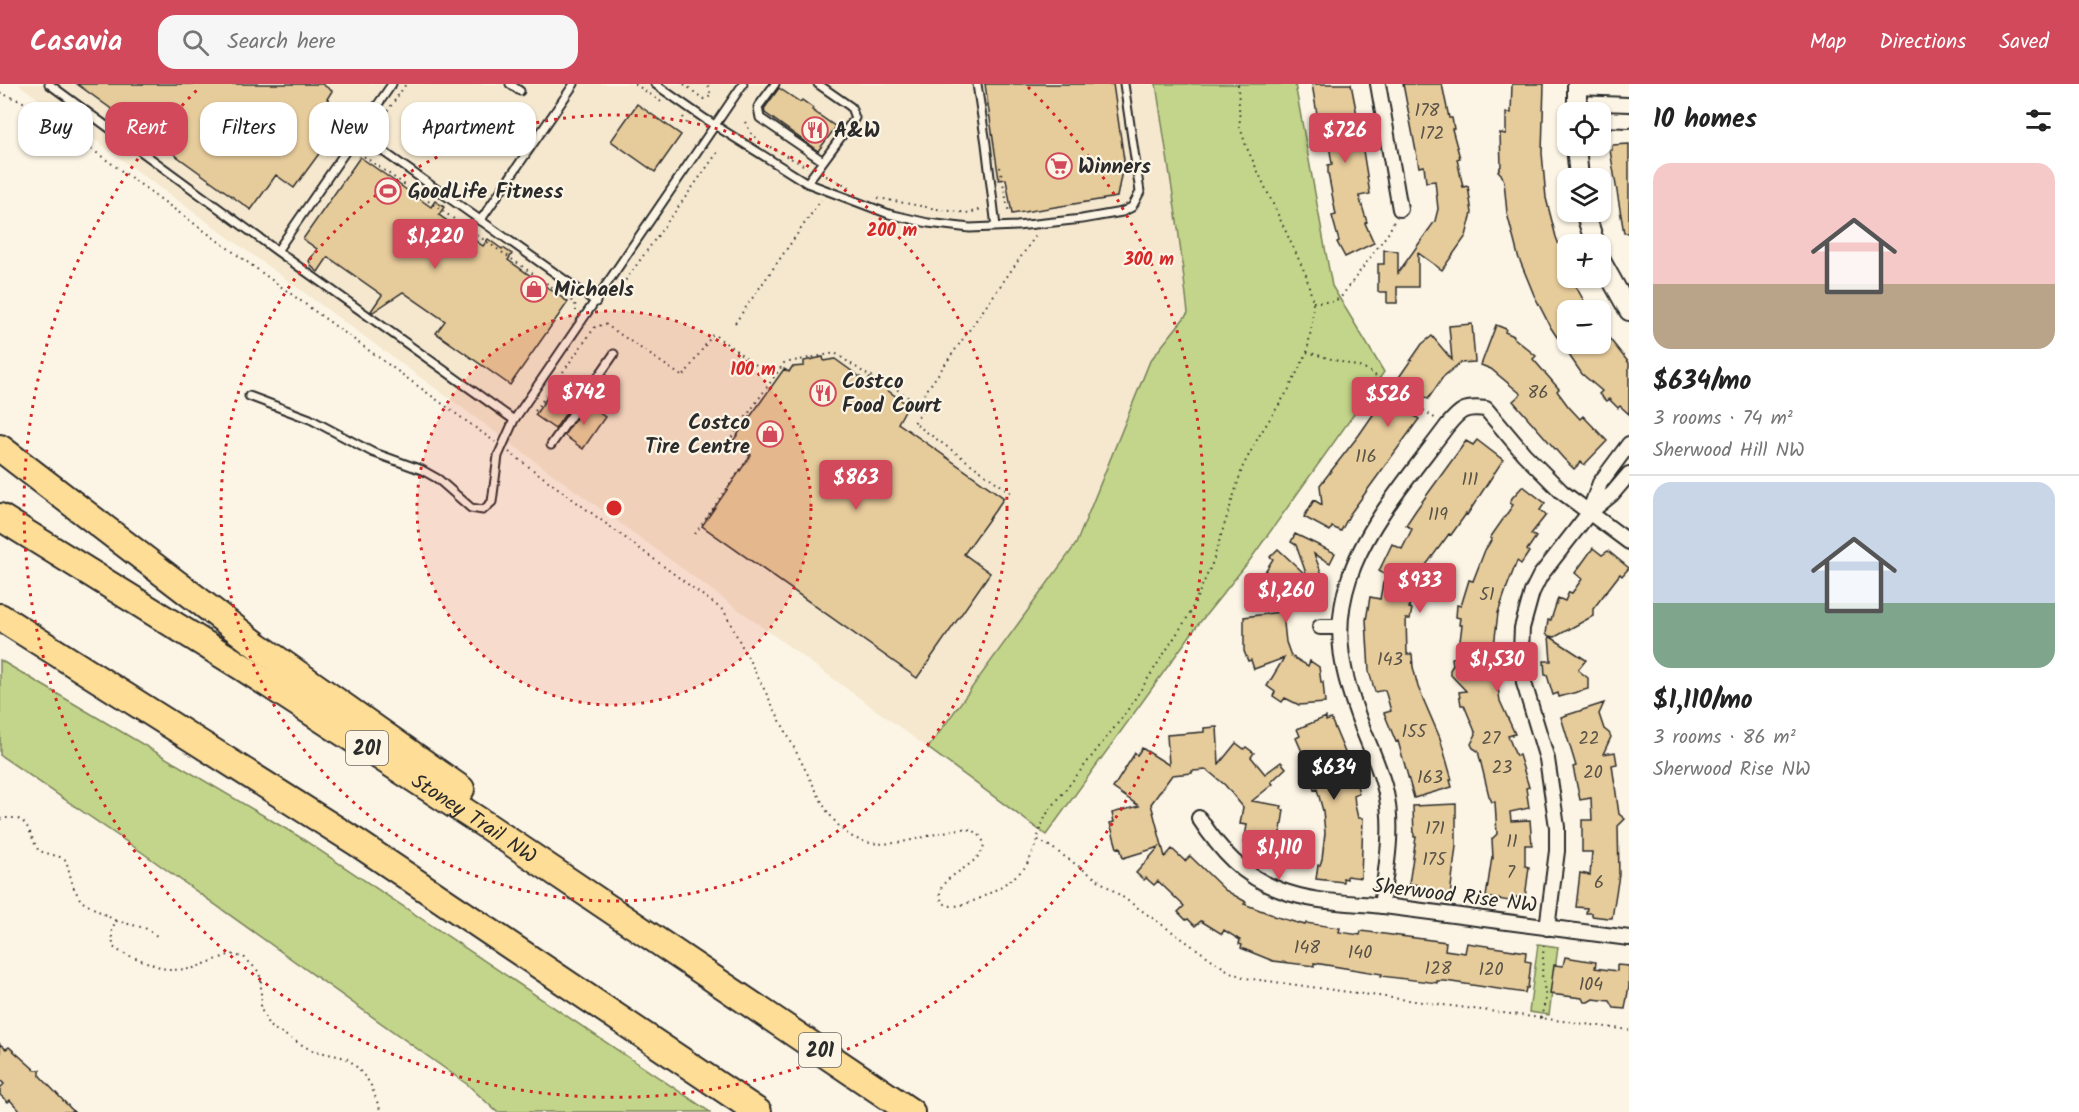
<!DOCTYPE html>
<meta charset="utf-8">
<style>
body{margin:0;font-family:Kalam,sans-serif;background:#f6f6f6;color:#222;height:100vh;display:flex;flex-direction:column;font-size:22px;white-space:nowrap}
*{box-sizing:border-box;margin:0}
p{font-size:20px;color:#767676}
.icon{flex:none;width:33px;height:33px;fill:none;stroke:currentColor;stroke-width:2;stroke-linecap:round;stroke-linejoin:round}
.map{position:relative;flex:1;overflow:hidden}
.panel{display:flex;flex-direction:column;background:#fff;width:450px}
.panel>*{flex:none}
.hud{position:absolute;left:18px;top:18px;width:570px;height:54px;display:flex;gap:12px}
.tools{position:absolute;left:1557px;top:18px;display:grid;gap:12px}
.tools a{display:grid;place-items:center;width:54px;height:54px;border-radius:12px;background:#fff;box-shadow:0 2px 4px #0004;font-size:30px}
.price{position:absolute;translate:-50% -51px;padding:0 14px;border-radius:6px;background:#d1495b;color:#fff;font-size:20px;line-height:39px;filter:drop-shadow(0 2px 3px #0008)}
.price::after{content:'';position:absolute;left:50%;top:36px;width:18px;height:14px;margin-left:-9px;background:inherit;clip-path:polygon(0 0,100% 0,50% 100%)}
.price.active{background:#222;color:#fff}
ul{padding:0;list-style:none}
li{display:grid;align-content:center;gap:12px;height:318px;padding:0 24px}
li+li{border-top:2px solid #e0e0e0}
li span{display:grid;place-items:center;height:186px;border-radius:18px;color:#555}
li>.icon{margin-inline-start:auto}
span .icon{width:108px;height:108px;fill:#fffc;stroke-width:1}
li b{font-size:26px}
h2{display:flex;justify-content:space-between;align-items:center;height:72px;padding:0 24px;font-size:26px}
.pill{padding:0 21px;border-radius:18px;background:#fff;box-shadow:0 2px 4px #0004;font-size:21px;line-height:54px}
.pill.active{background:#d1495b;color:#fff}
header{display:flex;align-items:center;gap:36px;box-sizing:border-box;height:84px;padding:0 30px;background:#d1495b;color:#fff}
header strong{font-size:28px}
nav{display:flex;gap:33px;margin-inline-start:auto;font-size:21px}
.search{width:420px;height:54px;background:#f6f6f6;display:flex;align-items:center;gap:15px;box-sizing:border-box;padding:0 21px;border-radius:18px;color:#767676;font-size:22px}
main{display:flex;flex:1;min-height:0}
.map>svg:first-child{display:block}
</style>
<header>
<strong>Casavia</strong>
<div class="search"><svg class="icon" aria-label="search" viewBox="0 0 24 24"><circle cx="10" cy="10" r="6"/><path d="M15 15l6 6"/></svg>Search here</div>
<nav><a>Map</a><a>Directions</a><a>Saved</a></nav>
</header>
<main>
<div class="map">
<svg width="1629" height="1028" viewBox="0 0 1629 1028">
<rect width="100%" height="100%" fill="#fcf5e5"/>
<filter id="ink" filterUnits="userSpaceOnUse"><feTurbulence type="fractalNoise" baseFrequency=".0167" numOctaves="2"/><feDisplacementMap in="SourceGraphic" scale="12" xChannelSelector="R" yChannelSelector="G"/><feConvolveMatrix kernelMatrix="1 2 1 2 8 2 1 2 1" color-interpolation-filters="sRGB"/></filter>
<g filter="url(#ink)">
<path fill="#f5e8cf" d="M18,0h1138l22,144 10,85 -38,48 -74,183 -148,204z"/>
<path fill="#c3d58a" stroke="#77805a" stroke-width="1.5" d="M1156,0h139l37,202 52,86 -134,188 -53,66 -151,209 -118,-87 148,-204 74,-183 38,-48 -10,-85z
M0,576l298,176 412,276h-213l-29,-27 -328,-234 -140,-96z
M1538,860l20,3 -9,68 -20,-3z"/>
<path fill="#e6cb9b" stroke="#2b2b2b" stroke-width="1.5" d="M77,0h245l10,7 -5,8 21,15 -54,74 -18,-13 -25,35z
M985,0h128l11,76 -7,37 -105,17 -6,-35 -7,1z
M1312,0h39l7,36 12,74 -11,2 8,26 -2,1 9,20 -29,14 -8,-15 2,-1 -7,-25 4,-1 -8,-42v-8l4,-1 -5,-32 -4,-13 -5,1z
M1403,0h39l7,34h3l2,11h-2l8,29 -3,1 6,28 5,-1 4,27 -6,23 -24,34 -24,-17v34h-21v16h-10v-11h-9v-28h6v-14l14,1v22l37,-52 3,-12 -3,-28 -9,1 -2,-16 -5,1z
M1512,0h32l-2,69 4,45 10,39 12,32v9h3l13,23 -2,1 6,8h-20v34h32v-17l29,36v51l-9,-8 -2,2 -9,-9 -3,2 -7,-7 3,-3 -20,-17 -13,-19 1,-1 -11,-19 -2,2 -6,-9 -17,-33 -16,-39 -11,-43 -3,-32 -3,-7 -3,-3 3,-5 -1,-33 6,1v-21h5z
M779,4l21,14 2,-2 11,8 -1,2 24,17 -18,24 -53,-38 -1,-4z
M637,20l44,31 -26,37 -44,-31z
M1629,60v89h-5l-14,-83h2v-5z
M360,73l71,50 4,-6 9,6 -5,8 44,31 5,-7 14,10 1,-1 9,6 -4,6 60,42 -58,83 -74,-52 9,-12 -42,-29 -30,20 -2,-1 11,-16 -54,-38 -10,15 -6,-5 -3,-6 8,-12 -14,-10z
M1472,240l3,38 -15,1 -17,14 -15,22 -5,-3 -13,17 9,6 -69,95 -9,17 -9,-4 -2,4 -26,-14 10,-17 8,5 -2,-20 39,-50 63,-91 10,-8 20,24 -3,-34z
M1496,241l10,4 -1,3 9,4 -1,1 23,19 -3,3 26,30 -2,2 11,15 12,13 3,-3 24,25 -23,24 -3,-3 -7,7 -11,-11 -50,-57 8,-7 -30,-25 -10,-4z
M823,273l1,4 11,-2 32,23 3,-4 38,27 -10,18 106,75 -40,56 26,19 -73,105 -215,-152 49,-71 -18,-14 51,-72 5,3 3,-5 12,-1v-5z
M557,299l20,14 -22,32 -20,-14z
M586,320l19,13 -22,32 -19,-14z
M1477,356l26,20 -36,55 -1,-1 -15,21 -2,-1 -23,31 3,2 -9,21 -7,-3 -4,23 3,1 -2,10h-4l1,35h5l1,13 5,20 22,51 12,42h-2l2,7 -38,11 -16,-57 -2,1 -12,-29 7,-2 -6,-21 -10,2 -6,-21 -3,-51 4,-23 10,2 3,-16 4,-7 -8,-5 13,-27 10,5 10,-20 -6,-4 10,-15 50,-69 7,4z
M1523,402l22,17 -5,7 6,5 -15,19 5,3 -9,13 2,2 -8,12 -4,-3 -10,26 -9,26 -5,41 7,47 15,33 -7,2 8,20 3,-1 10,32 -3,1 3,20 -19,4 1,9 19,-1 1,13 1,12h-7v21l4,1 -4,31 -9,-1 -1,5 -29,-5 6,-40 1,1 -1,-19 5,-5 -2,-32h-3l-3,-6 -11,-45 -5,-3 -2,-4 5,-10 -12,-29h-3l-2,-13 7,-1 -16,-17v-4l3,-5 -1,-7 6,-1 4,-32h-3l1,-7 -4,-1 1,-12 4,1 8,-26 4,1 12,-31 7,-11 -2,-1 23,-33 -3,-2 2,-5z
M1295,450l40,19 -5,10 -16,-9 11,28 -22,8 -18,25 -2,-1 3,28 5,14 17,10 2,-5 9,6 2,15h2l2,21 -26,2 -14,-7 -3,4 -9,-6 2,-4 -8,-6 17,-28 -30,11 -3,-9 -3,1 -4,-10v-34l36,-5 -29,-18 22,-35 -3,-2 8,-8 29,27 -11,-31 -5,-3z
M1593,464l9,7 6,-4 21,17 -7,8 -2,-2 -27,35v7l-38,21 -6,-1 -3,-2 2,-14h3l7,-22 7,3 4,-9 3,1 10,-14 -7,-6z
M1549,552l37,24 -8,10 10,8v11l-29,8 -1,-4 -5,2 -6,-20h-2l-1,-14h7z
M1604,619l-5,11 5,15 5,4 2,4 -8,17 12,-2 2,12 -5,1 7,49 6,5 -7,7 1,49 -7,43h-4l-16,-2v-3h-6l1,-5 -11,-1 4,-34 10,2 2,-23h-10v-32h10l-1,-22 -11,2 -7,-33 3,-1 -15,-49z
M1326,633v4l5,-2 23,55 5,19 -5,2 1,10 3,13h5l-2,60 -14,-2v3l-4,-1v4l-27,-3 2,-14h2l2,-6 3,-26 -2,-22 -6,-22 -3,1 -3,-10 3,-1 -18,-41 4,-2 -3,-7z
M1217,643l2,37 17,-21 8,6 2,-2 8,6 -3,4 14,17 16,-12 5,6 -15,14 2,2 -21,17 30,5 -1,3 3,1 -4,26 5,1 -1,7h3l-2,10h-4v3l-23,-3 1,-9 -15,-2 3,-18 -7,-1 3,-17 -18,-22 -18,-15 -15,1v2l-20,2 -21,29 14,53 7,-8 13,12 5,-5 35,34 21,12 -2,2 29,11v1l32,9 1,-2 34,5 -1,4 21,3 1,-4 85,11 -1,8 20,3 2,-10 59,9 -1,9 6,1 -3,26h-2l-1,5 -80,-12h-8v2l-56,-7 1,-2 -68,-11v3l-41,-5 -32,-13 1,-3 -3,-1 1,-4 -16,-10 -2,4 -21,-13 -6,5 -7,-7 -2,1 -8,-8 6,-6 -26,-25 -4,4 -8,-7 -2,2 -8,-7 23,-26 -36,11 -3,-11 -3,1 -7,-25 4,-1 -2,-9 27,-7 -26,-18 22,-35 2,2 5,-7 27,17 -2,-30 37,-3v-4z
M1456,720v42l-6,50 -31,-4 1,-7 -11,-1 7,-47h-2l-1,-31z
M1565,873l31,5 -1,6 22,3v-6l12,1v20l-4,23 -11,-1 -4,-7 -17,-2 -5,3h-4l-2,-4 -32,-4 4,-29 9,1z
M0,960l6,5 3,-2 26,23h5v6l34,36h-53l-11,-12 -2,2 -8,-7v-7l4,-4 -4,-4z"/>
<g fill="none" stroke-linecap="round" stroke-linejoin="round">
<g stroke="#2b2b2b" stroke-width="11">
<path id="service" d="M49,0l228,167 237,169
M510,0l10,7
M655,0l50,35 102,64 82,31 39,9 42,5 47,-2 65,-7 40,-7 10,-5 8,-15 -16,-108
M775,0l-17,23 2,11 63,43
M977,0l9,60 10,83
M357,49l239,169
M807,99l48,-65 -4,-11 -33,-23
M480,137l94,-137
M277,167l115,-167
M249,312l61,23 62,33 50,18 16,9 33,29 12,2 9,-8 6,-46 16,-36 229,-336
M551,361l63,-91"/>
</g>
<g stroke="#2b2b2b" stroke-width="18">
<path id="minor" d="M1378,0l22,125
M1577,3l52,2
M1600,35l29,1
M1589,429l11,-30 29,-39
M1320,543h20
M1199,734c21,32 43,58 81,72 36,14 74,12 112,17 79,11 158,21 237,31
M1381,822c5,-37 13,-76 5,-113 -5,-23 -15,-43 -23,-64 -20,-52 -32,-95 -14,-150 17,-54 65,-108 98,-153 13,-16 18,-20 39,-17l38,45 38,38 67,50
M1547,844l10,-77v-24l-10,-68 -23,-76 -3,-33 1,-22 10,-36 8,-16 49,-63 23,-19 17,-20"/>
</g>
<g stroke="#2b2b2b" stroke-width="22">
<path id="tertiary" d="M1577,28v-28
M1576,62l3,32
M1585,128l10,32
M1600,175l29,52"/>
</g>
<g stroke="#2b2b2b" stroke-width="30">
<g id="motorway">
<path d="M0,364l258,198 203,143"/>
<path id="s1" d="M0,433l242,150 242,157 427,288"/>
<path d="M0,533l356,225 402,270"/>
</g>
</g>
<path stroke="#2b2b2b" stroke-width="2" stroke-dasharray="1.5 4.5" stroke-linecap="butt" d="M635,0l28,19
M684,0l19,15 8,-3 -3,-12
M0,9l21,8 14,7 460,334
M683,33l6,10
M745,38l6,11 9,8
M377,42l29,-42
M770,63l37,20
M359,69l216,150 1,8
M1000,83l9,47
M826,92l24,11
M878,114l64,12 28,3 11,-4
M615,211l105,-146
M1313,218h20l8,-5 48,-65 5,-11
M735,239l86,-123
M1307,268l59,17 70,50
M917,320l120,-170
M535,327l60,-84 10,-3 78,53 30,-43 61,44
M509,368l215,159 102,199c9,11 17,24 31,29 25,11 58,0 83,-6 9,-2 19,-5 28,-4 8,2 14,7 16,15 -3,23 -45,31 -44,50 2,34 76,-14 85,-27 12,-17 12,-37 23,-55l77,-98 64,-99 23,-51 31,-98 16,-30 30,-47 18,-37 5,-28 1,-22 -7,-27 -60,-129 -6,-19 -2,-43
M695,450l55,-78 -21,-15 55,-78 51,-10 34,23 11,1 44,32 -10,14 100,72
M0,735c31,-6 27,14 39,32l21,6 6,3 7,26 8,15 35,20 -4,8 1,18 9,6 46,17 23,-1 40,-15 14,4 13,13 3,8v30l8,17 42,24 35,8 8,6 16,19 11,29
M1038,756l13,7 160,112 19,13 15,6 384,52
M116,837l29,7 12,8
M1541,934l5,-20 -4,-24 2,-33"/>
<use href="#service" stroke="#fcf5e5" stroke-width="7"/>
<use href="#minor" stroke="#fcf5e5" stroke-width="14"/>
<use href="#tertiary" stroke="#fcf5e5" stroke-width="18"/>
<use href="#motorway" stroke="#fedd96" stroke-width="26"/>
</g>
</g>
<circle cx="614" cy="424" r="197" fill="#d62828" fill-opacity=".12"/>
<g fill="none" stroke="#d62828" stroke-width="3" stroke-dasharray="3 6">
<circle cx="614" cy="424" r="197"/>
<circle cx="614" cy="424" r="393"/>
<path d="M1028 3A590 590 0 1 1 200 3"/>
</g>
<defs>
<g id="restaurant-ring" transform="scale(1.35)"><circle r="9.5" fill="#fcf5e5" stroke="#d1495b" stroke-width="1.5"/><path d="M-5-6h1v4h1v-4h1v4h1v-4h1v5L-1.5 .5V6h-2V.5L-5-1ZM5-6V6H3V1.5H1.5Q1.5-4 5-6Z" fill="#d1495b"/></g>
<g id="supermarket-ring" transform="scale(1.35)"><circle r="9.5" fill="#fcf5e5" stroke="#d1495b" stroke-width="1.5"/><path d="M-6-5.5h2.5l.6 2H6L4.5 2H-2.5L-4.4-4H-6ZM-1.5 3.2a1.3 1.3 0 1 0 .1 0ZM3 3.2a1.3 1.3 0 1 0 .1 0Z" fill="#d1495b"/></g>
<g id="stadium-ring" transform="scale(1.35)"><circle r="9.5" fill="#fcf5e5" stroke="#d1495b" stroke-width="1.5"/><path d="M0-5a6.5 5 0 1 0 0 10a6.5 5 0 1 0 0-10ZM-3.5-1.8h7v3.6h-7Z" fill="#d1495b"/></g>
<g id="shop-ring" transform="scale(1.35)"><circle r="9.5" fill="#fcf5e5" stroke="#d1495b" stroke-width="1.5"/><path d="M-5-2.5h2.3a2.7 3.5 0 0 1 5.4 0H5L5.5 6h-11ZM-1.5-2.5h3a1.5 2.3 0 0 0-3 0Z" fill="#d1495b"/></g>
</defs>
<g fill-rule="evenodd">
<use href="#restaurant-ring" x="815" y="46"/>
<use href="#supermarket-ring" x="1059" y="82"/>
<use href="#stadium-ring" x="388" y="107"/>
<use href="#shop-ring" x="534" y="205"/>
<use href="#restaurant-ring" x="823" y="309"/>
<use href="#shop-ring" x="770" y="350"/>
</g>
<g text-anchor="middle" stroke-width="4.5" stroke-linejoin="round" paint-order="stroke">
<g font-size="18" fill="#5a5347">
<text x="1427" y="32">178</text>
<text x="1432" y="55">172</text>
<text x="1538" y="314">86</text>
<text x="1366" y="378">116</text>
<text x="1470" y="401">111</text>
<text x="1438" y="436">119</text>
<text x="1487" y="516">51</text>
<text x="1390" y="581">143</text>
<text x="1414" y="653">155</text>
<text x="1491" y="660">27</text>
<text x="1589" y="660">22</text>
<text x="1502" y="689">23</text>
<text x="1593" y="694">20</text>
<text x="1430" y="699">163</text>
<text x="1435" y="750">171</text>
<text x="1512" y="763">11</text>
<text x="1434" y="781">175</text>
<text x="1511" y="794">7</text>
<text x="1599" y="804">6</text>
<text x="1307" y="869">148</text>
<text x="1360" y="874">140</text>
<text x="1438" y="890">128</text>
<text x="1491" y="891">120</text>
<text x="1591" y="906">104</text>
</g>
<g fill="#fcf5e5" stroke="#6a6863" stroke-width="1.5">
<rect x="346" y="647" width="42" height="34" rx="4.5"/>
<rect x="799" y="949" width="42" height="34" rx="4.5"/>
</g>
<g font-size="20" font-weight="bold" fill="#2b2b2b">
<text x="367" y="671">201</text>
<text x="820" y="973">201</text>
</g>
<g font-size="21" font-weight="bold" fill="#2b2b2b" stroke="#fcf5e5" text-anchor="start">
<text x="834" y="53">A&amp;W</text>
<text x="1078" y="89">Winners</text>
<text x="408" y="114">GoodLife Fitness</text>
<text x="554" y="212">Michaels</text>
<text x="842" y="304">Costco<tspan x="842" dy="24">Food Court</tspan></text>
<text x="750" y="345" text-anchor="end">Costco<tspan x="750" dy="24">Tire Centre</tspan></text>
</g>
<g font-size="21" fill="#2b2b2b" stroke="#fcf5e5">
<text dy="7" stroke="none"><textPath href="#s1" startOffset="562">Stoney Trail NW</textPath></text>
<text transform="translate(1455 811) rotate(7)" y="7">Sherwood Rise NW</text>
</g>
</g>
<circle cx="614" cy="424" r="9" fill="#d62828" stroke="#fcf5e5" stroke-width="3"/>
<g font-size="18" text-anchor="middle" font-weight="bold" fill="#d62828" stroke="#fcf5e5" stroke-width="4.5" stroke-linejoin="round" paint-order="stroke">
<text x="892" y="152">200 m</text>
<text x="1149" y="181">300 m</text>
<text x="753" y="291">100 m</text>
</g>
</svg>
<div class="tools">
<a><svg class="icon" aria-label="locate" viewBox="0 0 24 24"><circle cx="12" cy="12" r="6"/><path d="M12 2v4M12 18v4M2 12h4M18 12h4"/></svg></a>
<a><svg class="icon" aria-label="layers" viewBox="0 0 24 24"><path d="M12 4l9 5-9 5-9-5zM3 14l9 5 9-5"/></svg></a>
<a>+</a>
<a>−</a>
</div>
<b class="price" style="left:1345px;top:80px">$726</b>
<b class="price" style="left:435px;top:186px">$1,220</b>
<b class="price" style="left:584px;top:342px">$742</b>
<b class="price" style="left:1388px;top:344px">$526</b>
<b class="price" style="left:856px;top:427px">$863</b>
<b class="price" style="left:1420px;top:530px">$933</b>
<b class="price" style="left:1286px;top:540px">$1,260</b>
<b class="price" style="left:1497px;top:609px">$1,530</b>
<b class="price active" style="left:1334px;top:717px">$634</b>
<b class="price" style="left:1279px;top:797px">$1,110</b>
<div class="hud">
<a class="pill">Buy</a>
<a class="pill active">Rent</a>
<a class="pill">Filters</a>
<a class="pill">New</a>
<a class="pill">Apartment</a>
</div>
</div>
<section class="panel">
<h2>10 homes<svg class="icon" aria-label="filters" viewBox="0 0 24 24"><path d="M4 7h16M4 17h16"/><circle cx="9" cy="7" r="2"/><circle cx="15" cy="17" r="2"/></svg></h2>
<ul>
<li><span style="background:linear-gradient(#f6c9c9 65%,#b9a48a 0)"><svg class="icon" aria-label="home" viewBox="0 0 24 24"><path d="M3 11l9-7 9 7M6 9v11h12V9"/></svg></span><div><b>$634/mo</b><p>3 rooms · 74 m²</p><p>Sherwood Hill NW</p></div></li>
<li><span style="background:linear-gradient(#c9d6e8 65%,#7fa58c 0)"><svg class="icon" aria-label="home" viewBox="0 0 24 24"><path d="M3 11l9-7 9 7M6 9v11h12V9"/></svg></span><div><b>$1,110/mo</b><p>3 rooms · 86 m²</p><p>Sherwood Rise NW</p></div></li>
</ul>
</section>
</main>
